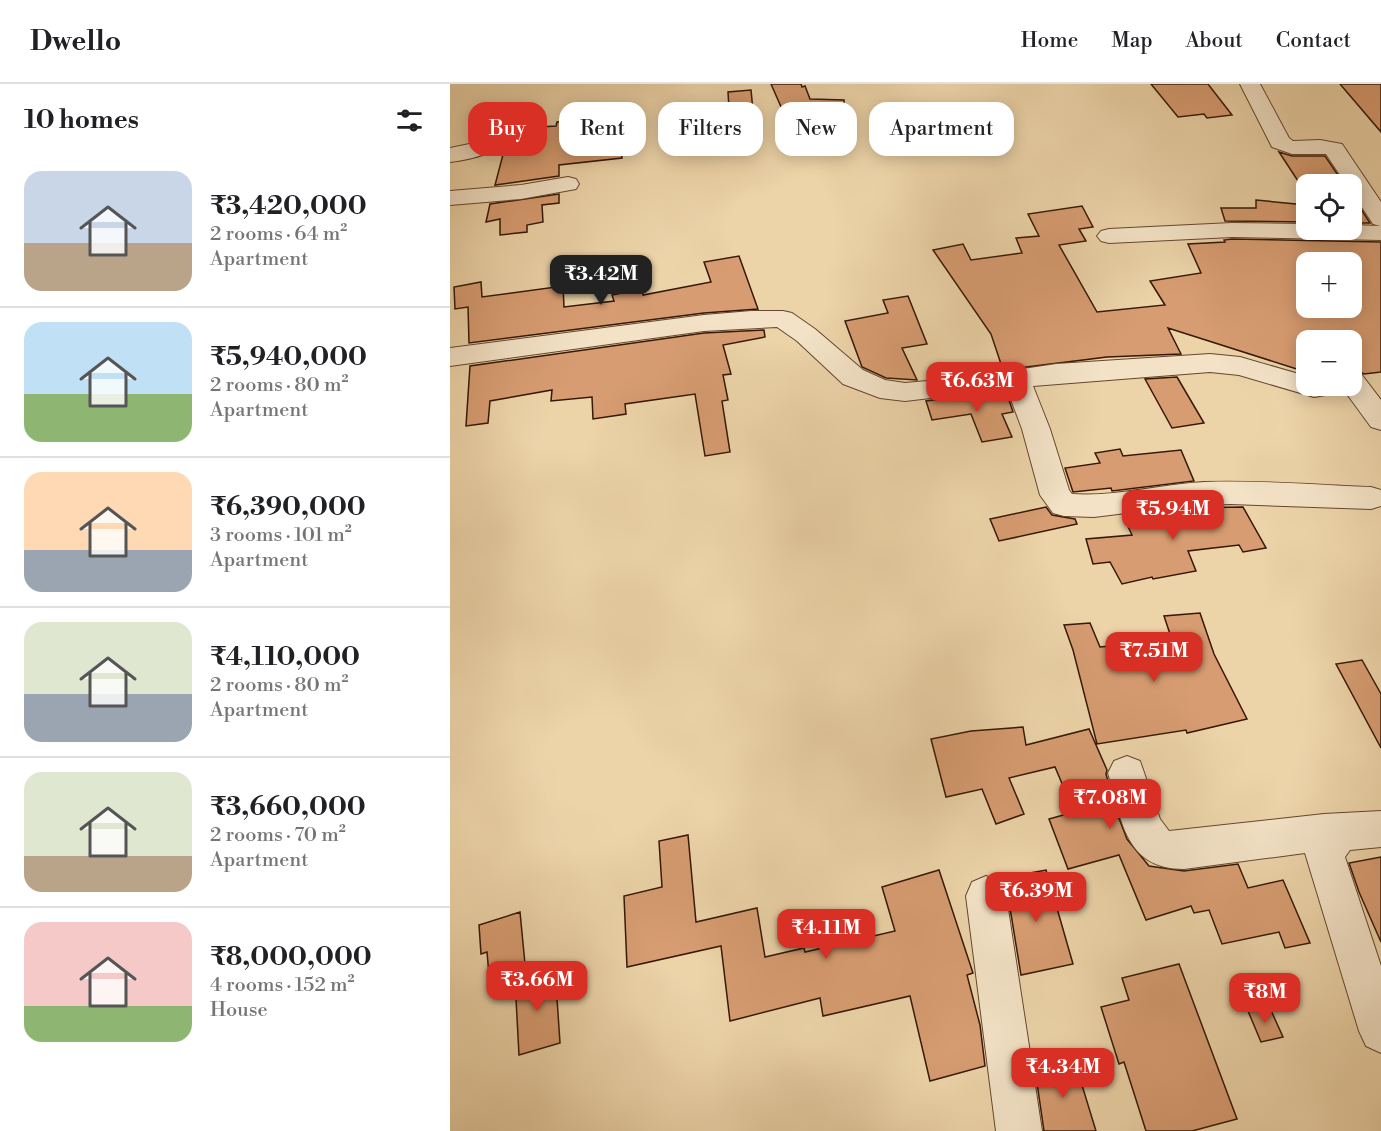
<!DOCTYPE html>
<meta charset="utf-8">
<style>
body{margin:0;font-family:"Libre Bodoni",serif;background:#f6f6f6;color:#202124;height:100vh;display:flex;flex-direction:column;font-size:22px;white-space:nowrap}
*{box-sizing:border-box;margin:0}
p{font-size:20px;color:#757577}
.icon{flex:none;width:33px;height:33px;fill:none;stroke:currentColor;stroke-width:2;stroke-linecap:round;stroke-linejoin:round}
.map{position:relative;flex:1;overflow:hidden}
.panel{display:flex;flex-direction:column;background:#fff;width:450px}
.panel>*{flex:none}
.guide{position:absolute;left:18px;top:18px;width:570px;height:54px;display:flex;gap:12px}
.fabs{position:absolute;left:846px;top:90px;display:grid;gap:12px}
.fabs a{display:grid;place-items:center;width:66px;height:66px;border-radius:12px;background:#fff;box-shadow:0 3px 15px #0003;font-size:30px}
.price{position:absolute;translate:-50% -51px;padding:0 14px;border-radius:12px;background:#d93025;color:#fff;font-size:20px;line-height:39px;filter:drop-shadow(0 2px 3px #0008)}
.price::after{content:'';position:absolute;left:50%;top:36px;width:18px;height:14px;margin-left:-9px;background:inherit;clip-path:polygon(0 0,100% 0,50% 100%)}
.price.selected{background:#222;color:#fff}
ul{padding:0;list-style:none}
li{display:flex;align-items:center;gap:18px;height:150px;padding:0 24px}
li+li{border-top:2px solid #e0e0e0}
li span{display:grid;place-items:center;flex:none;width:168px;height:120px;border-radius:18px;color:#555}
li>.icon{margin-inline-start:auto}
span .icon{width:72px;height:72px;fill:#fffc;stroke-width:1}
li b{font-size:26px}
h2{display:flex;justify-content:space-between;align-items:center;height:72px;padding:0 24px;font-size:26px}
.tag{padding:0 21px;border-radius:18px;background:#fff;box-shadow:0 3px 15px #0003;font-size:21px;line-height:54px}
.tag.selected{background:#d93025;color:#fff}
header{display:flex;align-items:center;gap:36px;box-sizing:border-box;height:84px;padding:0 30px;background:#fff;border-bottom:2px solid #e0e0e0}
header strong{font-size:28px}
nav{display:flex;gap:33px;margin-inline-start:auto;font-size:21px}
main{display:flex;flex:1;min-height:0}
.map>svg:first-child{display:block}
</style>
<header>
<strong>Dwello</strong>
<nav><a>Home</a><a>Map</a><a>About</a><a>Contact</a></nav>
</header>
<main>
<section class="panel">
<h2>10 homes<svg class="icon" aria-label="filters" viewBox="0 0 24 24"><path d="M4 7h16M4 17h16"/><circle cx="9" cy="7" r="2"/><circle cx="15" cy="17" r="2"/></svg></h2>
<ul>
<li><span style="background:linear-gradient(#c9d6e8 60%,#b9a48a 0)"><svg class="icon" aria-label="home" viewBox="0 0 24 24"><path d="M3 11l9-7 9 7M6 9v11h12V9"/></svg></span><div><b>₹3,420,000</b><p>2 rooms · 64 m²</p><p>Apartment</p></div></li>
<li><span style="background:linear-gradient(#bfe0f5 60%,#8fb573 0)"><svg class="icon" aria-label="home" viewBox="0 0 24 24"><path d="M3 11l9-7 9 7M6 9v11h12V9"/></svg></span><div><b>₹5,940,000</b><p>2 rooms · 80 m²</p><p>Apartment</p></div></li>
<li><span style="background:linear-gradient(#ffd9b3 65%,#9aa5b1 0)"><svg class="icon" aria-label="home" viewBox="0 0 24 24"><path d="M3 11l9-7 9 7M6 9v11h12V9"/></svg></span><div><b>₹6,390,000</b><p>3 rooms · 101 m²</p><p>Apartment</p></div></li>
<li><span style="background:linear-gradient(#dfe7d0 60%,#9aa5b1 0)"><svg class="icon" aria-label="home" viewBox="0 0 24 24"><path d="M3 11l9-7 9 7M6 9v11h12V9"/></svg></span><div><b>₹4,110,000</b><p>2 rooms · 80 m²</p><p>Apartment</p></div></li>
<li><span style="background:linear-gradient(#dfe7d0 70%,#b9a48a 0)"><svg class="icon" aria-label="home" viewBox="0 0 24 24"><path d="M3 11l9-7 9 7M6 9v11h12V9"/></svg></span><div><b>₹3,660,000</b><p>2 rooms · 70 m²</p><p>Apartment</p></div></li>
<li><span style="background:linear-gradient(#f6c9c9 70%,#8fb573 0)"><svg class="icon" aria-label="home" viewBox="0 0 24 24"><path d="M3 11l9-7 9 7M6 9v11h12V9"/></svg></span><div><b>₹8,000,000</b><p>4 rooms · 152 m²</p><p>House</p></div></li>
</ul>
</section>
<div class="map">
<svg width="931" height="1047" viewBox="0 0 931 1047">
<rect width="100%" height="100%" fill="#ecd3a8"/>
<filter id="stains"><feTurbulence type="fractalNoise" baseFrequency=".00333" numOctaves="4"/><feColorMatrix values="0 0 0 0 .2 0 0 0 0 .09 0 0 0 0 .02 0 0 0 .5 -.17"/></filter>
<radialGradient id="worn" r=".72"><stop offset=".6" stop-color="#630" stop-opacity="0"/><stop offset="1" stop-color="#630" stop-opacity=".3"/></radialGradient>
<path fill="#d79c71" stroke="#361806" stroke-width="1.5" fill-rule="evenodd" d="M321,0h30l1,3 3,-1 5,13 34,1 1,33 -49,8z
M701,0h57l24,31 -25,3 -3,-4 -26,3z
M890,0h41v48z
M301,6l5,51 -25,2 -3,-51z
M168,33l4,41 -63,7v11l-64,9 10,-38 10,-8 7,-8 -1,-3 35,-2 1,-4z
M829,68l13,4h33l19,28h-44z
M109,110v9l-17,2 1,17 -16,3v7l-27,3v-16l-14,3 4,-18z
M902,111l18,28h-18z
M806,116l50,5v17l-81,-1 -4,-13h35z
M632,122l11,21 -14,2 7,12 -27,4 38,67 68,-7 -15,-24 51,-8 -13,-29 37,-2 -1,-2 8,-1 149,3v130l-17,2 -4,-2 -8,-12v-22l-46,2v32l-138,-44 13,26 -74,3 -104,13 -12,-36 -58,-84 30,-6 8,16 51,-7 -6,-15 23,-2 -11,-22zM856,178h46v46h-46z
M289,172l19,53 -54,4 -235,30 -1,-36 -13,2 -1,-22 27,-5 1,15 81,-11 1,21 50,-6 -2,-6 30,-6 1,6 68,-13 -7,-20z
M458,212l19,48 -25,4 15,32 -31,-2 -24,-11 -17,-46 43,-8 -5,-13z
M314,246l1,7 -42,8 8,29 -8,1 5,25 -6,1 8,51 -25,4 -10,-62 -70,10 1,10 -33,5 -1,-22 -41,4 1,-11 -62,11 -2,22 -22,3 4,-60 234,-33z
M727,293l27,46 -32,5 -27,-49z
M556,307l7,21 -11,2 10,23 -30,5 -11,-28 -39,6 -6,-19z
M670,365l3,7 58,-6 13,31 -82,10 -1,-3 -38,4 -8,-24 35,-5 -5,-10z
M596,423l6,8 23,4 2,5 -78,17 -9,-22z
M793,423l23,41 -23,4 -4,-7 -51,6 8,20 -43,8 -1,-2 -30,7 -12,-22 -17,2 -7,-25 46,-4 -9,-19 60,-8z
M750,529l14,41 33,65 -60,14 -1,-3 -89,14 -24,-94 -9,-25 26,-2 10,24 72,-7 -8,-24z
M912,576l19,34v54l-45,-84z
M573,643l3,18 63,-16 18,41 -1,4 9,34 12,31 22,27 35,5 54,-7 10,24 35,-8 27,63 -25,5 -6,-16 -57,12 -13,-34 -15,3 -3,-7 -45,14 -27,-65 -51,14 -19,-50 25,-7 -19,-45 -46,11 15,36 -28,10 -14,-35 -36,8 -15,-58 40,-8z
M238,751l8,87 61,-14 8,49 39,-9 1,4 90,-21 -13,-44 57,-17 34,103 -6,2 13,50 5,41 -55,15 -20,-85 -87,20 -3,-18 -90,23 -9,-75 -94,21 -3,-71 38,-9 -3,-46z
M931,773v85l-22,-50 -10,-29z
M596,786l27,94 -52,11 -13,-79 -6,-15 -4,-2z
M70,828l5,52 -36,11 -2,-23 -6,2 -2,-29z
M729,880l58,155 -45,12h-46l-22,-69 -5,2 -18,-57 28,-7 -7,-22z
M105,885l5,74 -41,12 -4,-75z
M819,922l14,31 -22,5 -13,-31z
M624,975l22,72h-52l-9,-62z"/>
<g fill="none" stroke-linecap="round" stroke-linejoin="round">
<g stroke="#64472e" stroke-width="2">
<path id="minor" d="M790,0h20l29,54 4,3 27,-1 22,4 39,58v38l-149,-3 -123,6 -8,-2 -4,-5 4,-5 8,-2 123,-6 74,1v6h46v-5l28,1 -7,-2 -21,-32v-8h-6l-20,-30h-34l-20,-7z
M59,40l8,1 3,5c-15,21 -46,29 -70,32v-14l24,-5 27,-18z
M118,93l8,2 3,5 -3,5 -55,10 -71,6v-14l71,-6z
M301,227h32l9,2 23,16 48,41 22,10 20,3 56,-5 95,-14 154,-10 30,3 66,19v10h46v-13l10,2 19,25v30l-10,-3 -30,-41 -4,7 -23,4 -75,-22 -29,-3 -177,14 17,43 19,61 3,4c45,3 89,-10 133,-12 55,-2 111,3 166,5l10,3v16l-10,3 -141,-5 -47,2 -89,11 -30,-1 -11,-3 -13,-18 -18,-66 -15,-40 -102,12 -25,-3 -37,-14 -46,-43 -20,-14 -73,4 -254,35v-18l254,-33z
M677,672l13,5 20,58 9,12 155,-17 57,-3v36l-31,3 -5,7 36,109v87l-15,-7 -7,-15 -54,-178 -121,16c-60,0 -62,-50 -76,-96l6,-12z
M536,792l14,6 6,14 36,235h-46l-30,-235 6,-14z"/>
</g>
<use href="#minor" fill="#f3e2c6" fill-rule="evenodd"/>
</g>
<rect width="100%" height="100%" filter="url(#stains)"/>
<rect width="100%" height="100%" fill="url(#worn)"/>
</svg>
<div class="fabs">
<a><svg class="icon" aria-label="locate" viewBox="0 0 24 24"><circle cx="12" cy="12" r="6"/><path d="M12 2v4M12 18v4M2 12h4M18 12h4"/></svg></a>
<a>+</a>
<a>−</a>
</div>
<b class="price selected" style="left:151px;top:222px">₹3.42M</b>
<b class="price" style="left:527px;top:329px">₹6.63M</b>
<b class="price" style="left:723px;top:457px">₹5.94M</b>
<b class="price" style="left:704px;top:599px">₹7.51M</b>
<b class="price" style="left:660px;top:746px">₹7.08M</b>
<b class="price" style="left:586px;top:839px">₹6.39M</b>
<b class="price" style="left:376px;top:876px">₹4.11M</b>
<b class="price" style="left:87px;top:928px">₹3.66M</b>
<b class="price" style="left:815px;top:940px">₹8M</b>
<b class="price" style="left:613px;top:1015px">₹4.34M</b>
<div class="guide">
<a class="tag selected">Buy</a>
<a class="tag">Rent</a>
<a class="tag">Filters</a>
<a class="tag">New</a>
<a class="tag">Apartment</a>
</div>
</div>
</main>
